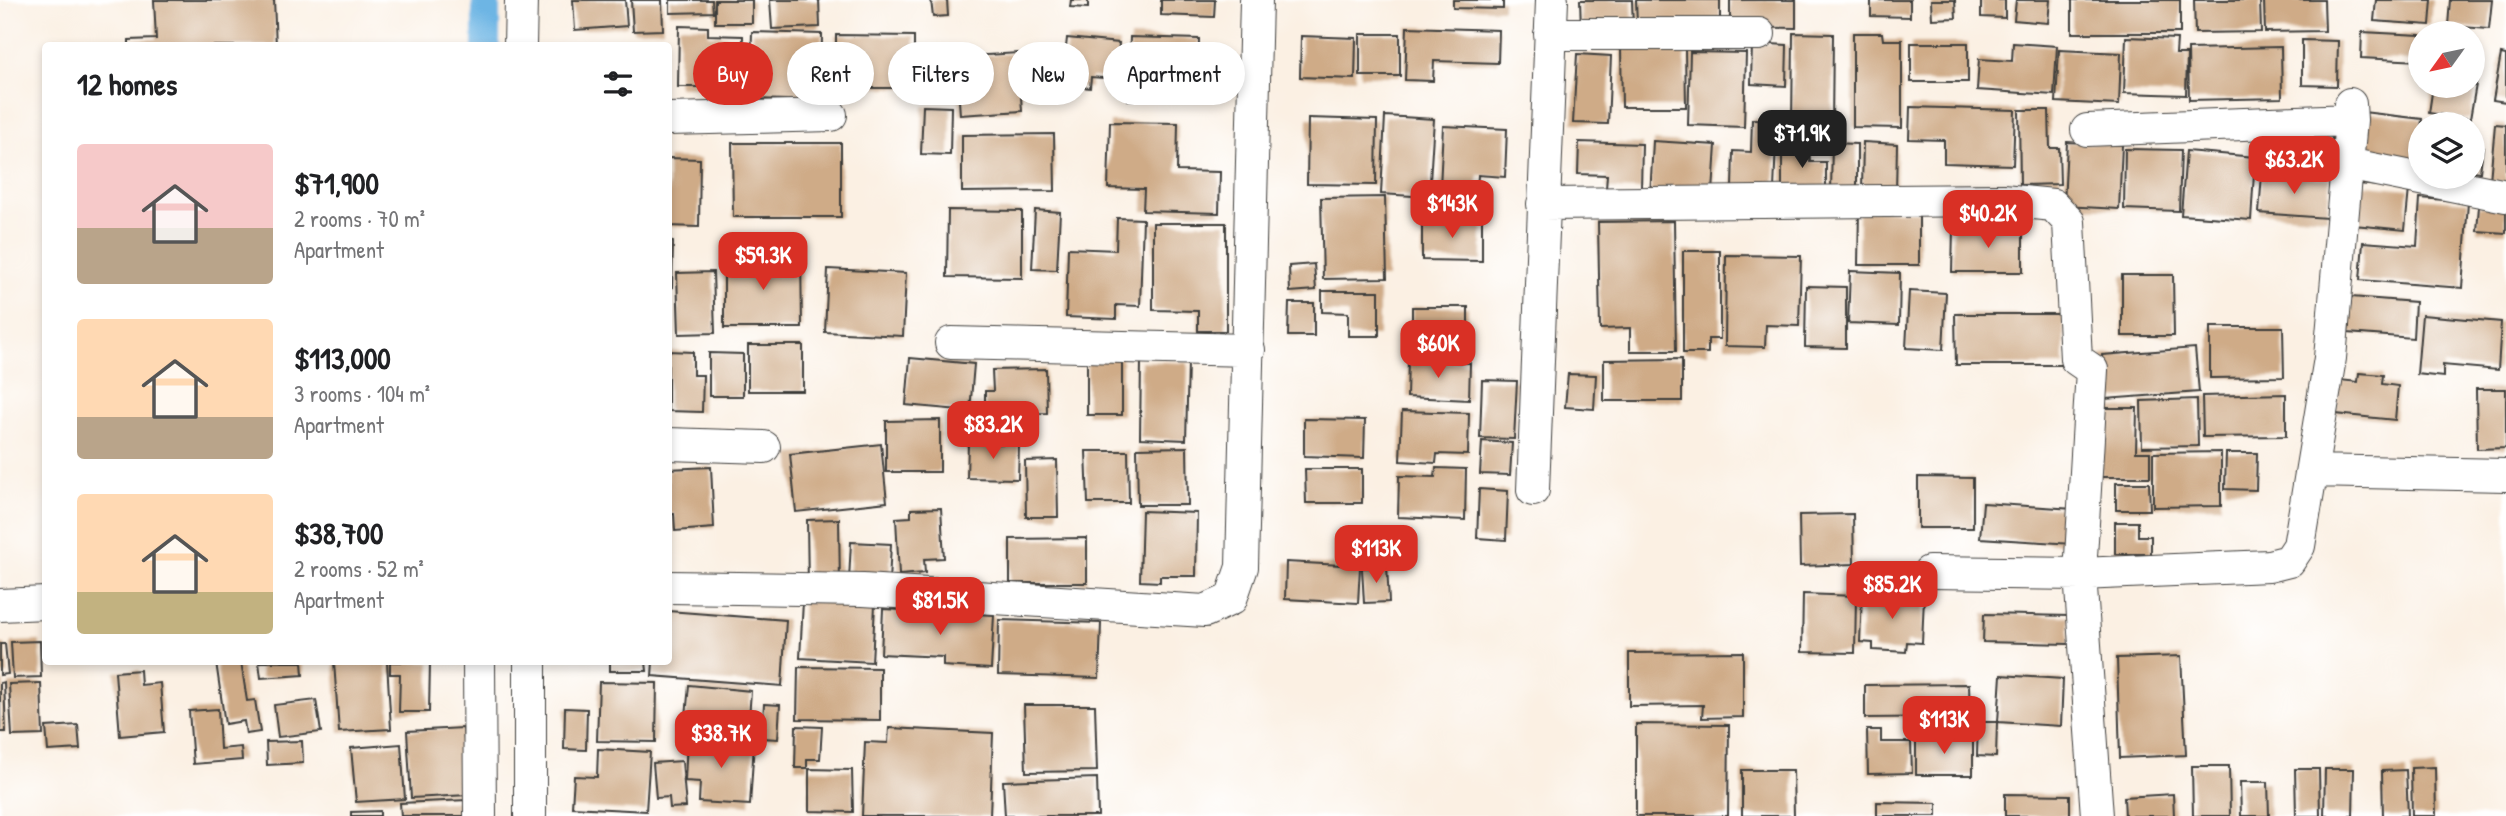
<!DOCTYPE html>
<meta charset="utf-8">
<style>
body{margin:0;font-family:"Patrick Hand",sans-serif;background:#f6f6f6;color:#202124;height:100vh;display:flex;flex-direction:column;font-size:26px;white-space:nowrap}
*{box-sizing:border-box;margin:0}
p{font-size:23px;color:#757577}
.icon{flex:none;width:38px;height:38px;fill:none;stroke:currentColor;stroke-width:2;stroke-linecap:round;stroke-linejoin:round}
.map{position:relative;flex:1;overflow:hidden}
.side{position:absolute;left:42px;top:42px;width:630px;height:623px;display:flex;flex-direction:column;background:#fff;border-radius:7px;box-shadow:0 4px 10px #0003}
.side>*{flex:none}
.guide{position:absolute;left:693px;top:42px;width:665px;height:63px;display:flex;gap:14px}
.needle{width:46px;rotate:237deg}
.tools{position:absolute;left:2408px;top:21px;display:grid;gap:14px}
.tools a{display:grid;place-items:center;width:77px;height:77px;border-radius:50%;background:#fff;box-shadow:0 4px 10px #0003;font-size:35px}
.price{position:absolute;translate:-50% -60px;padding:0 16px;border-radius:14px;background:#d93025;color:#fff;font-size:23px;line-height:46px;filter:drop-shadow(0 2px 4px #0008)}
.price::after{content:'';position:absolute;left:50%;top:42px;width:21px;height:16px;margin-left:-10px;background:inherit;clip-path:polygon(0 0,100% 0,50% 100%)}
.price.on{background:#222;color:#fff}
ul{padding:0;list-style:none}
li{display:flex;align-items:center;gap:21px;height:175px;padding:0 35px}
li span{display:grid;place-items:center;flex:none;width:196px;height:140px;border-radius:7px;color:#555}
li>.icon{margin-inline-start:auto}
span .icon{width:84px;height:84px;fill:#fffc;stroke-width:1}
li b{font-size:30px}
h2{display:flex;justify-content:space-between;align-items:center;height:84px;padding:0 35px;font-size:30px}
.tag{padding:0 24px;border-radius:32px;background:#fff;box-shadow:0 4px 10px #0003;font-size:24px;line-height:63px}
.tag.on{background:#d93025;color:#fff}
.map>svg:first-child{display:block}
</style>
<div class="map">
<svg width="2506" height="816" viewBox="0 0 2506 816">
<rect width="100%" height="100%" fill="#fff"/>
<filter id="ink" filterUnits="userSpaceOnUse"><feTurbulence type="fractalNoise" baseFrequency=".0143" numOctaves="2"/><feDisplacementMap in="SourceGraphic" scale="14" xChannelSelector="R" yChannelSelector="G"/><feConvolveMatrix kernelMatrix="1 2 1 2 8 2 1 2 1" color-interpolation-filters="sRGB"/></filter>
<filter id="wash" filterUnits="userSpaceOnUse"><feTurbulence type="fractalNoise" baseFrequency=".00686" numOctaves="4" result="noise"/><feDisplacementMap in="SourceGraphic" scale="28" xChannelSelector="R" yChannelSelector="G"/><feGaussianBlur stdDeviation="1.57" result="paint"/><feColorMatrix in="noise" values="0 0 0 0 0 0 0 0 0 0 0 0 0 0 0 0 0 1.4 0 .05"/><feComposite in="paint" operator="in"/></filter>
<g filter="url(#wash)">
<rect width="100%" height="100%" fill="#fbf0e3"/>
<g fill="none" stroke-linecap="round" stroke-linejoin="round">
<path stroke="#6db5e4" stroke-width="28" d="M486,46v-46"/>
</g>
<g id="blocks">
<path fill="#cfab87" d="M154,0h120l2,46h-147v-6l27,-1z
M573,0h52l2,26 -52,4z
M631,0h31l1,30 -30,1z
M670,0h42l1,12 -43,1z
M715,0h37v23h-37z
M770,0h49l1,27 -48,2z
M931,0h16l1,16 -15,1z
M1071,0h17v8l-18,-1z
M1161,0h54l-1,17 -53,-2z
M1453,0h50v9l-50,-1z
M1580,0h52l1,28h-52z
M1636,0h84v22l-83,1z
M1730,0h66v28l-66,-1z
M1871,0h39v17l-39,-1z
M1931,0h24l1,18 -24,1z
M1981,0h24v18l-24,-1z
M2016,0h34l-2,23 -34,-3z
M2072,0h108v33h-108z
M2194,0h66l1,32 -66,1z
M2264,0h60l1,31 -60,1z
M2376,0h56l-2,25 -56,-4z
M2450,0h42l-3,29 -41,-3z
M679,26l29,1v8l35,1 -1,73h-33l1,-22h-32z
M1407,27l92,3 -1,33 -64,-2 -1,20 -28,-1z
M752,32l70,2 -1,67 -71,-2z
M2362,32l58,3v26l-59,-3z
M1793,33l40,1 -1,94 -40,-1z
M1853,33h29l1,7h19v88l-49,-1z
M1360,34h40v42h-40z
M836,35l78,1v52h-78z
M1301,36l55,2 -1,41 -55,-2z
M1130,37l69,2 -1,55h-30v6h-40z
M2126,37l51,2 -1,15h11l-1,41 -62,-2z
M1067,38l52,5 -3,36 -25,-2 -1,11 -28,-3z
M2302,40l36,1 -1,45 -35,-1z
M1752,43l35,2 -1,41 -35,-2z
M1911,43h57v39h-57z
M2013,43l44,3 -3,49 -77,-5 2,-31 33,2z
M2281,47l1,51 -93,2 -1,-51z
M1621,48h64l1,59h-64z
M2059,50l62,3 -2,52 -63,-3z
M1690,52l56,1 -2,74 -56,-2z
M1018,53l4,58 -62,4 -4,-58z
M1577,54l34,2 -3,68 -35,-1z
M2501,54l5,1v47l-13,-2z
M2473,72l5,1 -8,46 -41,-6 4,-27h40z
M923,106l28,1 -1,48 -29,-1z
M1910,107l105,3 -2,55 -69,-2v-23l-35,-1z
M2019,110h30l1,38h9l1,36 -40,1z
M2363,112l59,7 -5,47 -60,-7z
M1385,116l49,3 -5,78 -48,-3z
M1308,118l69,2 -1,65 -69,-1z
M1752,119l25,1 -3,69 -42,-1 1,-37 18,1z
M1110,122l68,1 -1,48 43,1 -1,41 -76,-2 1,-22 -36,-1z
M2495,124l11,1v58l-16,-2z
M1443,126l64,3 -2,48 -27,-2 -1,15 -37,-2z
M2263,126l69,4 -1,36 -53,-2v-12h-16z
M1054,134l1,57 -93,1v-57z
M1653,141l63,4 -3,47 -63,6z
M1579,142l63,2 -1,46 -35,-1 1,-14 -29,-1z
M1863,142l34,2 -1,48 -34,-1z
M2067,142l55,3 -3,64 -55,-3z
M732,143h109v74h-108z
M1832,143l25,1v50l-26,-1z
M1782,144h27l1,18h16v29h-44z
M2473,145l10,2 -3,25 -7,-1z
M2125,149l56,1 -2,61 -55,-2z
M2186,151l69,6 -4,63 -70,-5z
M668,158l32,1 -1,68 -31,-1z
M2262,174l68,5 -3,39 -68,-5z
M2348,183l61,6 -4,41 -61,-6z
M1385,197l2,81 -64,1 -2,-81z
M2420,198l48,4 -6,86 -102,-8 3,-38 54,4z
M2479,206l27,2v25l-29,-2z
M948,210l74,1v67l-75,-1z
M1035,210l25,2 -3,58 -25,-1z
M1859,210l60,1v54h-61z
M1117,218l26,1 -3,87 -24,-1v14l-50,-2 2,-69 48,2z
M1422,218l60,1v42l-60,-1z
M1674,221l2,130h-46v-23l-30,1 -2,-107z
M1153,223h73v108h-28v-20l-45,-1z
M1953,228l70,1v43h-71z
M668,241l5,1 -1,46h-4z
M1683,251h37v88h-12v14h-25z
M801,255l1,73h-78v-72z
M1726,255l75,1 -2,70 -33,-1 -1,22 -40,-1z
M1314,264l2,26 -26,2 -1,-26z
M828,269l78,4 -3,63 -78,-4z
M1850,271l50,2 -1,52 -51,-2z
M713,272l2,61 -36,1 -2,-61z
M2122,275h51l1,61h-52z
M1806,286l40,1v61l-41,-1z
M1322,291h57v45h-31v-23l-26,-1z
M1909,291l37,2 -3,57 -37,-2z
M2351,297l64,5 -2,36 -65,-5z
M1289,303h25v33h-26z
M1412,307h56v40h-56z
M1955,314h109v51h-108z
M2422,315l79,7 -3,48 -55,-5v12l-26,-3z
M2210,327h73l1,50 -74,1z
M748,345h55v46h-55z
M2195,348l4,44 -94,7 -3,-44z
M668,351l25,1v23h10l-1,37 -34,-1z
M709,353l34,1v42h-34z
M1087,355h35v60h-35z
M910,358l64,6 -4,47 -64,-6z
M1682,359v42h-78v-41z
M1408,360l62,3 -1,37 -62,-3z
M1141,361l47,2 -2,77 -46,-2z
M1046,369l1,44 -62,1v-23h8l-1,-21z
M2359,373l24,2 -1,9 16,2 -3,34 -59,-6 4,-34 18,2z
M1568,374l28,1 -2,34 -29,-2z
M1482,380l35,1 -3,58 -34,-1z
M2476,389h30v59l-29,1z
M2286,394v42l-83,1 -1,-41z
M2197,399l1,47 -56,1 -1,-46z
M2102,408h35l-1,44h14v25h-49z
M1402,411l67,2 -1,42 -31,-1 -1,9 -36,-2z
M1304,419l61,1 -1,38 -60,-2z
M940,420v52h-54v-51z
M1482,441l30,2 -2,32 -30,-1z
M968,443l51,1 -1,35 -51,-1z
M881,444l6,58 -91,10 -6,-58z
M1187,447l1,58h-50l-1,-57z
M1086,451h42l1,52h-41z
M2221,452v54l-68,1v-54z
M2226,453h31l-1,37 -31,-1z
M1057,460l1,57h-32l-1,-56z
M711,467l3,61 -39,3 -1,-17h-6v-45z
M1436,468l30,1 -1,51 -67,-3 1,-41 36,1z
M1305,469h57v34h-56z
M1918,477l55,1v50h-55z
M2116,483h33l1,27h-34z
M1479,489l29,2 -2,49 -29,-2z
M1983,503l91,6 -2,35 -92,-6z
M941,508l3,50 -20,1 1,14 -26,2 -3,-57 15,-1v-8z
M1142,511l55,2 -1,63h-36v6l-20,-1z
M1853,514l1,50 -54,2 -1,-51z
M839,519l1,67 -32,1 -1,-67z
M2115,522h23v14h13v18h-36z
M1087,538v45h-77v-44z
M851,542l40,2 -2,38 -40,-2z
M1286,562l74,4 -2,37 -73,-4z
M1387,566l2,36 -25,1 -2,-35z
M1803,594l53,2 -1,57 -53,-1z
M1862,594l62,3 -2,46 -15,-1 -1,10 -33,-2v-7l-13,-1z
M803,601l72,4 -3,57 -72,-4z
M883,609l111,6 -3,54 -48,-3v-9l-62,-3z
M668,611l118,9 -4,66 -130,-10 1,-14h15z
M1984,614l85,2v28l-86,-2z
M999,620l102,3 -2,55 -101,-3z
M40,641l1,36 -28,1 -2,-36z
M0,644h5l3,30 -8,1z
M1743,652v65l-41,1 1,-13 -74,1v-53z
M2181,656l5,99 -66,3 -3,-100z
M216,662h25l6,39 8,-1 5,32 -14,2 -2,-13 -19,3z
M259,662h43l1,13 -42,3z
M334,662h53l4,67 -52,3z
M390,662h40l-1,50h-30l1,-38h-10z
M610,662h36l1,9h-37z
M798,667l82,1v52l-83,-1z
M140,670l1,15 19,-2 4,49 -44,4 -5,-64z
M2001,675l62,4 -2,47 -63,-4z
M4,682l2,50h-6v-49z
M599,682l58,1 -1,59 -59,-1z
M41,683l2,52 -31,1 -3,-52z
M1969,684l1,33 -105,1v-33z
M689,685l62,6 -3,41 -63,-5z
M316,700l5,32 -43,5 -4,-32z
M764,704l16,1 -2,34 -16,-1z
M1024,705h71l2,66 -71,1z
M565,708l22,1 -1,41 -22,-1z
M218,709l2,40 21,-2 1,13 -49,4 -4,-53z
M1978,722h19l-1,35 -19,-1z
M1636,724l93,1 -1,91h-92z
M78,725l2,24 -32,2 -2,-24z
M796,726l26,1 -2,32h-13v9h-12z
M463,728l5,67 -57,3 -4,-67z
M889,728l104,5 -3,83h-128l3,-74 23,1z
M1867,730h14v12h30l1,31 -44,1z
M1916,736l57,1v38h-57z
M687,739l67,4 -4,62 -51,-3 1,-20 -15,-1z
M302,741l1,22 -36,2 -1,-23z
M401,744l4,55 -49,3 -5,-54z
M598,749l52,3 -4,59 -74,-4 2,-31 23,1z
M682,761l4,46 -16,1 -1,-11 -13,1 -3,-35z
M2192,766h37l1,50h-37z
M2435,767l1,49h-24l-1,-48z
M809,769l43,1 1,42 -44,-1z
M2295,769h24l1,47h-24z
M2325,769h29l-1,47h-29z
M1742,770h51l1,46h-52z
M2406,770l2,46h-25l-1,-45z
M1097,778l1,38h-93l-2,-35z
M2240,782h28l1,34h-28z
M2005,794l65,1v21h-65z
M2173,794l1,22h-49l-1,-19z
M467,800l1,16h-67l-1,-13z
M1877,802l60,1v13h-60z
M380,811v5h-29v-4z"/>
</g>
</g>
<g filter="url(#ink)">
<use href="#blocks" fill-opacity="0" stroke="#3d3c3a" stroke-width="2"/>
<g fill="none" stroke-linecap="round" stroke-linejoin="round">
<g stroke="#3d3c3a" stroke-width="34">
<path id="minor" d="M1550,34h209
M520,46l1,-46
M668,119l163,-4
M2087,130l264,-10
M2347,164l159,32
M1543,204l460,-4 50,5 16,17 7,137 16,11 -12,204 17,242
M951,343l298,7
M668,444l96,3
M2312,471l194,4
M1533,490l19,-490
M1929,572l151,2 189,-8 20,-5 10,-15 31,-188 21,-238 -1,-16
M668,587l195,3 342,21 26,-12 11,-32 14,-567
M0,605l46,-2
M479,662l1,154
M530,816v-154"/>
</g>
<use href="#minor" stroke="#fff" stroke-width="32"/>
</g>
</g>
</svg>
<div class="tools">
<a><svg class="needle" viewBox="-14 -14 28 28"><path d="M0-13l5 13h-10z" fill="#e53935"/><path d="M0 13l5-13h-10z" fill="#757577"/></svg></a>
<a><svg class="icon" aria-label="layers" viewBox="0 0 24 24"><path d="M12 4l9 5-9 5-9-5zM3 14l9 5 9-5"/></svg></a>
</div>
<b class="price on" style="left:1802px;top:170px">$71.9K</b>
<b class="price" style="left:2294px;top:196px">$63.2K</b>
<b class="price" style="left:1452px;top:240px">$143K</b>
<b class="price" style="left:1988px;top:250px">$40.2K</b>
<b class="price" style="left:763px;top:292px">$59.3K</b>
<b class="price" style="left:1438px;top:380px">$60K</b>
<b class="price" style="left:993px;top:461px">$83.2K</b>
<b class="price" style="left:1376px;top:585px">$113K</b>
<b class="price" style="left:1892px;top:621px">$85.2K</b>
<b class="price" style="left:940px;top:637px">$81.5K</b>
<b class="price" style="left:1944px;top:756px">$113K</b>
<b class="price" style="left:721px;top:770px">$38.7K</b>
<div class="guide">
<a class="tag on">Buy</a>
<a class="tag">Rent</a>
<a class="tag">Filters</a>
<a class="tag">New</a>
<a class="tag">Apartment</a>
</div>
<section class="side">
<h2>12 homes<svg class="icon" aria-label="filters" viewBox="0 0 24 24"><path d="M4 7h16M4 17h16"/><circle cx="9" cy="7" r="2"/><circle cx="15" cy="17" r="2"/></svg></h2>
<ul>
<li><span style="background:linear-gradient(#f6c9c9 60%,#b9a48a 0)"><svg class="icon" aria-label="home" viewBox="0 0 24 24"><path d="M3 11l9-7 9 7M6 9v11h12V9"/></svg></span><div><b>$71,900</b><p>2 rooms · 70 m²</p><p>Apartment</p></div></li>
<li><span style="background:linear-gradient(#ffd9b3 70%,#b9a48a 0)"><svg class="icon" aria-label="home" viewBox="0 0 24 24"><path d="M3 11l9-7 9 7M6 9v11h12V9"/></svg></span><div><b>$113,000</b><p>3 rooms · 104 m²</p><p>Apartment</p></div></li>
<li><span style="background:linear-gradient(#ffd9b3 70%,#c2b280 0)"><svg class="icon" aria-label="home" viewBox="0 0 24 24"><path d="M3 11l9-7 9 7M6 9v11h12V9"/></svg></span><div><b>$38,700</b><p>2 rooms · 52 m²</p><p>Apartment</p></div></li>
</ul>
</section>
</div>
